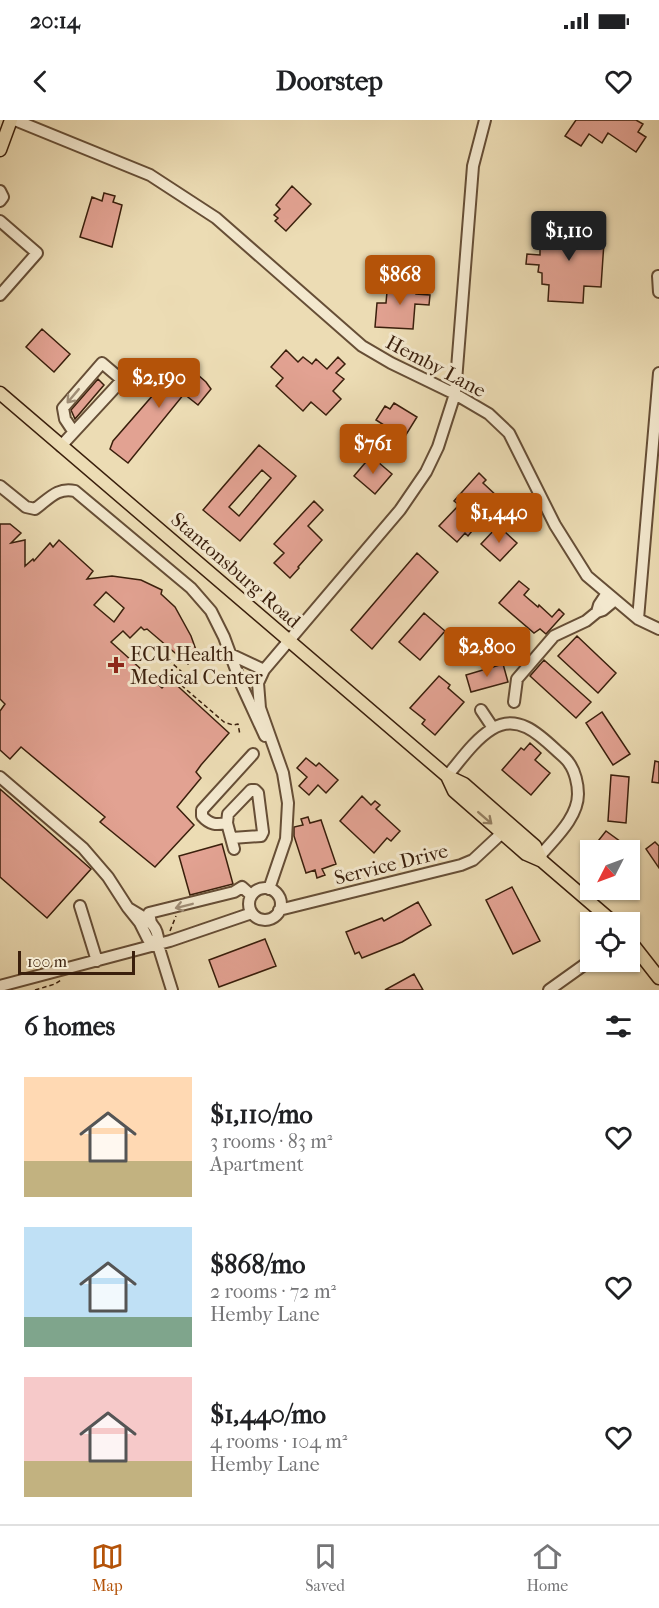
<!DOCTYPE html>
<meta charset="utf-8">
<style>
body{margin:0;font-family:"IM FELL French Canon",serif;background:#f6f6f6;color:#202124;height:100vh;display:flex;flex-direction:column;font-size:22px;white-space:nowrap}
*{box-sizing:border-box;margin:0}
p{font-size:20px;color:#757577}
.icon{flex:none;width:33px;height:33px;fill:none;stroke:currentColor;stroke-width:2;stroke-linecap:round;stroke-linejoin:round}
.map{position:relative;height:870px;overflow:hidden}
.drawer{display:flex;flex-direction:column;background:#fff;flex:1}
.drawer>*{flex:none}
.needle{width:39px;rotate:228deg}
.tools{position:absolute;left:580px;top:720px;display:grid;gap:12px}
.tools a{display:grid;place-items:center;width:60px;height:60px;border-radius:0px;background:#fff;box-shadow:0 2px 4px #0004;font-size:30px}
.scale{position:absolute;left:18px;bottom:15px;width:117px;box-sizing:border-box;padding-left:6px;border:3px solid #3a1f0c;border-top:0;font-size:16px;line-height:21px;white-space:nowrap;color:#3a1f0c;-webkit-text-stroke:4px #f3e8ce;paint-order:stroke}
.price{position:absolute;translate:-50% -51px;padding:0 14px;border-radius:6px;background:#b45309;color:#fff;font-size:20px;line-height:39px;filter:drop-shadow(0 2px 3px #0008)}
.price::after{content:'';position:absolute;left:50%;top:36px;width:18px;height:14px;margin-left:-9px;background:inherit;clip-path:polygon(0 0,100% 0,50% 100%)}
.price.selected{background:#222;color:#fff}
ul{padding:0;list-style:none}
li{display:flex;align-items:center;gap:18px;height:150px;padding:0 24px}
li span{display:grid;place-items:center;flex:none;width:168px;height:120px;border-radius:0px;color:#555}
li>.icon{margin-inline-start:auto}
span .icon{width:72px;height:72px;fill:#fffc;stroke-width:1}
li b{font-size:26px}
h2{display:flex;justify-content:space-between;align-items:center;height:72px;padding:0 24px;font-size:26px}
.status{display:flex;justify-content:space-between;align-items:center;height:42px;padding:0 30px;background:#fff;direction:ltr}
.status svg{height:16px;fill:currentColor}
header{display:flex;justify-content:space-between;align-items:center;height:78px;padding:0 24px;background:#fff;font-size:27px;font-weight:700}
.tab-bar{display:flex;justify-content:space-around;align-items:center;height:84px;border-top:2px solid #e0e0e0;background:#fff;font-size:16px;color:#757577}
.tab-bar a{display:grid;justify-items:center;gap:3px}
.tab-bar .selected{color:#b45309}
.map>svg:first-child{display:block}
</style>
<div class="status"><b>20:14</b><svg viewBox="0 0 49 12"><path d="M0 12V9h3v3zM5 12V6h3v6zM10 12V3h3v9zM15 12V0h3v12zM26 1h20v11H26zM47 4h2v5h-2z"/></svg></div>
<header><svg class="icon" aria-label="back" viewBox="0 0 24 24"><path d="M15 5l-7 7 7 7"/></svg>Doorstep<svg class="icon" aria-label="heart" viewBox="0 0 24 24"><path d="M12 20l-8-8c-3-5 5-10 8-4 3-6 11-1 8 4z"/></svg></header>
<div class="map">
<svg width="659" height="870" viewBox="0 0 659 870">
<rect width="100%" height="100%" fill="#ecdcb4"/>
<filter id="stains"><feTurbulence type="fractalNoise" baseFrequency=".00333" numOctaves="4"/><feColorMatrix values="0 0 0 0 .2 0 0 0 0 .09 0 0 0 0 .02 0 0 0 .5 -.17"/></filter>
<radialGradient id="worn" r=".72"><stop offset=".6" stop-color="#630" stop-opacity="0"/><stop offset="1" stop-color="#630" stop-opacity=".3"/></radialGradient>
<path fill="#e2a292" stroke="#3a1f0c" stroke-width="1.5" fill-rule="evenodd" d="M576,0h60l7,4 -5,8 8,5 -10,15 -28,-19 -6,10 -13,-9 -8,12 -16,-10z
M292,66l19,18 -25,27 -11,-10 3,-3 -4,-3 6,-6 -4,-4z
M104,73l11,3 -2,6 9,3 -10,42 -32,-10 12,-40 10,4z
M553,100l35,2 -2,18 18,2 -3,45 -17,-1 -1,17 -35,-2 1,-16 -7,-1v-11l-4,-1 1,-7 -13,-1 1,-10 13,1v-9h4l1,-9h7z
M388,160l28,2v12l14,1 -1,10 -14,-1 -2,25 -38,-2 2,-24h9z
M42,209l28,25 -16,18 -28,-25z
M286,230l12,12 5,-5 9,7 4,-5 11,10 11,-12 7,7 -9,9 8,6 -11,12 8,8 -15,16 -15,-13 -8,9 -27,-25 7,-8 -12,-11z
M182,241l24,21 5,7 -13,16 -14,-11 -56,69 -18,-14 3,-8 54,-62 -2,-2z
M98,259l6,6 -29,34 -4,-9z
M394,283l23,14 -13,21 -28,-18 9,-14 5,3z
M259,325l37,31 -56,65 -37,-31zM262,350l9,8 -32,38 -10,-9z
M371,336l21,18 -17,20 -21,-18z
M479,353l7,7 -3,3 15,14 -29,31 3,3 -4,5 -3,-3 -8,9 -18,-16 20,-21 -5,-4z
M314,381l9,9 -15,16 14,14 -24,27 1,1 -9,10 -16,-15 10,-10 -10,-9z
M0,404h10l11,9 -10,10 14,-3v26l8,-7 1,2 16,-18 3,4 6,-7 34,31 -6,8 25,-3 29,4 21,10 -1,4 14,13 16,29 5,14 1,12 -4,-3 -5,5 -41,-35 -3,1 -3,-3 -11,11 -7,-7 -12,11 51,46 8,-9 59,54 -28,32 -5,7 5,6 -24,29 17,18 -39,42 -55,-45 5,-5 -84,-70 -11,12 -10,-9v-39l5,-7 -5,-5zM106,472l18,16 -10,14 -20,-17z
M496,408l7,6 2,-2 12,11 -17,18 -19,-17z
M417,433l21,19 -66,77 -21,-19z
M519,461l10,8 -5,6 14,12 1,-2 13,12 7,-8 5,5 -18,20 -6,-5 -6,4 -35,-30z
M424,493l21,18 -25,29 -21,-18z
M577,516l39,37 -18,20 -40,-37z
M544,540l47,42 -15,16 -46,-42z
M503,544l5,18 -37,10 -5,-17z
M439,556l11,9 -2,3 16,14 -29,33 -13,-11 3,-4 -15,-12z
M602,592l28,42 -17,11 -27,-42z
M530,623l11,10 -6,7 15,13 -19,22 -29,-25 19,-22 3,2z
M306,638l10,8 3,-3 19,17 -12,13 -8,-8 -9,10 -10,-9 8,-9 -10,-9z
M655,641l4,1v21l-7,-1z
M611,655l18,2 -3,46 -18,-2z
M0,669l91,80 -44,49 -47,-41z
M362,676l9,9 4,-4 5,4 -4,4 24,22 -9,10 -4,-3 -13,15 -34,-32z
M308,697l2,6 11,-3 15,44 -14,5 3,6 -8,3 -2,-8 -9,3 -12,-37v-9l9,-2 -2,-6z
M606,711l15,11 -6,8h-24z
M655,722l4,4v22l-13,-19z
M222,724l11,40 -43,11 -11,-39z
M512,767l28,54 -27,13 -27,-54z
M418,782l13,23 -29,17 -40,16 -3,-6 -4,2 -9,-22 36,-14 2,3z
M265,819l11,27 -57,21 -10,-27z
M414,854l9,16h-38z"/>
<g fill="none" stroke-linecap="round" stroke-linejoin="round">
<g stroke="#664e36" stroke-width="14">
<path id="minor" d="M15,0l135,55 66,43 146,128 29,17 64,31 34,20 20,19 46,92 32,51 51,43 21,10
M0,71l3,6 -3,4
M0,101l37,32 -37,42
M658,156l1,16
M61,326l61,-66 -20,-17 -39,45 2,11 8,12
M0,366l26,21 9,2c14,-10 22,-22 40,-18l116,97 20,23 13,26 18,49 23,50
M607,473l-8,12 -2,7 6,-2 12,-10
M638,499l21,-246
M230,534l34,16
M514,582l3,-23 37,-43 32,-15 11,-9
M481,590l12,18
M447,656c13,-15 27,-36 45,-47 25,-16 47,5 64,21 4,4 10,8 13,13 6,8 9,21 9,31 0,24 -24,45 -38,62
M0,657l83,71 25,29 20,31
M227,703l1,-9 23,-24h4l3,3 5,39 -2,4 -29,2
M234,729l-7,-26c-11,2 -17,2 -25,-7v-6l51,-56
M249 784a16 16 0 1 1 32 0a16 16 0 1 1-32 0Z
M269,769l17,-50 2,-36 -5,-30 -23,-65 -2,-25 6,-13 136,-160 26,-38 12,-25 17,-53 18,-228 12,-46
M80,786l17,55
M128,788c16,10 32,15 30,37l-10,-6 -8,-16z
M279,790l182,-45 12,-5 29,-27
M151,803l-2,-10 85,-21 8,-5 9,8
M158,825l14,45
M0,866l170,-45 82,-28
M549,870l42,-30"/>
</g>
<g stroke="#3a1f0c" stroke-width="15">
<path id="major" d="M0,30l11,-30
M0,273l447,383 17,8 71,62 7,15
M447,656l7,15 72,63 16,7 71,61
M630,821l29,37"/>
</g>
<path stroke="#3a1f0c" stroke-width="1.5" stroke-dasharray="4.5 3" stroke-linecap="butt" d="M151,525l30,26 -7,8 50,43 9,3 5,-1 2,11
M170,811l6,-15
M35,870l20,-6 6,-4"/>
<use href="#minor" stroke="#f3e8ce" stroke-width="10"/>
<use href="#major" stroke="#ecdcb4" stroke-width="12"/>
</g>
<defs><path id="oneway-shaft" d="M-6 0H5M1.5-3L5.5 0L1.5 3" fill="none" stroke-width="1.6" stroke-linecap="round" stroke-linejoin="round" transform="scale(1.5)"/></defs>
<g stroke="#a08e77">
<use href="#oneway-shaft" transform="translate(73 276) rotate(130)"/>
<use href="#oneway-shaft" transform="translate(184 786) rotate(166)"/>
</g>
<use stroke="#937e60" href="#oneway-shaft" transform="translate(485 698) rotate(41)"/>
<path fill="#8f2418" stroke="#f3e8ce" stroke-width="2" d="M113 536h6v6h6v6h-6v6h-6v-6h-6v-6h6z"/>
<g text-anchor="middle" stroke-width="6" stroke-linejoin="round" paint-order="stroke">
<g font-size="20" fill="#3a1f0c" stroke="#f3e8ce">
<text transform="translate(436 246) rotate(28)" y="7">Hemby Lane</text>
<text transform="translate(236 450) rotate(41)" y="7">Stantonsburg Road</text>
<text transform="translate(391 744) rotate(-14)" y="7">Service Drive</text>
</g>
<g font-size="20" fill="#3a1f0c" stroke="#f3e8ce" text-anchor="start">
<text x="130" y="541">ECU Health<tspan x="130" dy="23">Medical Center</tspan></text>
</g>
</g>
<rect width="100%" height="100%" filter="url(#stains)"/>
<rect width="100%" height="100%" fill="url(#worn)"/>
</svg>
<div class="tools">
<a><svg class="needle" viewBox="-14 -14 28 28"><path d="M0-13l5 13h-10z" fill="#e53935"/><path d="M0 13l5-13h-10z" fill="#757577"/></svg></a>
<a><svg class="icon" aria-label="locate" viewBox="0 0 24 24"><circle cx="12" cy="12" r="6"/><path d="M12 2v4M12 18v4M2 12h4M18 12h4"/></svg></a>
</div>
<div class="scale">100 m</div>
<b class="price selected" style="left:569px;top:142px">$1,110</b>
<b class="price" style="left:400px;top:186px">$868</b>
<b class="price" style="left:159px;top:289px">$2,190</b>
<b class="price" style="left:373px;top:355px">$761</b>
<b class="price" style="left:499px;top:424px">$1,440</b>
<b class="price" style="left:487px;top:558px">$2,800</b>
</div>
<section class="drawer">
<h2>6 homes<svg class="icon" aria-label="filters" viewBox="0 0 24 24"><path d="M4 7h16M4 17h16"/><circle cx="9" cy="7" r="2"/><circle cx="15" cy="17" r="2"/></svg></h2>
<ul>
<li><span style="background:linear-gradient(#ffd9b3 70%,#c2b280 0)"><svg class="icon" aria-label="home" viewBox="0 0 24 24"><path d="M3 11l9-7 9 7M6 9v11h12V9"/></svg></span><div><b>$1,110/mo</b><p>3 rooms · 83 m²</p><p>Apartment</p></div><svg class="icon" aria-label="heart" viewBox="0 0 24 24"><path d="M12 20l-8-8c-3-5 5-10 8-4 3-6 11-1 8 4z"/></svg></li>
<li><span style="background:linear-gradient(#bfe0f5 75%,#7fa58c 0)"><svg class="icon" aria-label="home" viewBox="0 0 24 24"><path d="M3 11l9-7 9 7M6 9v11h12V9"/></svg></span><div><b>$868/mo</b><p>2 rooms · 72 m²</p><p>Hemby Lane</p></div><svg class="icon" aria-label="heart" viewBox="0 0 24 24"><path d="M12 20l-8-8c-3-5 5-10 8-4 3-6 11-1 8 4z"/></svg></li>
<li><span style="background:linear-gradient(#f6c9c9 70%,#c2b280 0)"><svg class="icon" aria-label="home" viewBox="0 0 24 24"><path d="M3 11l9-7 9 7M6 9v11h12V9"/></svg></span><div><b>$1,440/mo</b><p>4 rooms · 104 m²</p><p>Hemby Lane</p></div><svg class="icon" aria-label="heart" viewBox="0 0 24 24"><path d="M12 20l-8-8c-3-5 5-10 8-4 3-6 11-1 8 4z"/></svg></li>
</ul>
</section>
<nav class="tab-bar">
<a class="selected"><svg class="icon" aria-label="map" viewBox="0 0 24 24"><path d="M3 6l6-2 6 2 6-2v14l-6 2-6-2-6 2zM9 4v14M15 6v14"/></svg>Map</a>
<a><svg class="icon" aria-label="saved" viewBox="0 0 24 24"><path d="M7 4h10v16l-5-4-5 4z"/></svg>Saved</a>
<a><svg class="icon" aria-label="home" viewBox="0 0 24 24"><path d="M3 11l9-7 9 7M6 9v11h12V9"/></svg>Home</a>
</nav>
